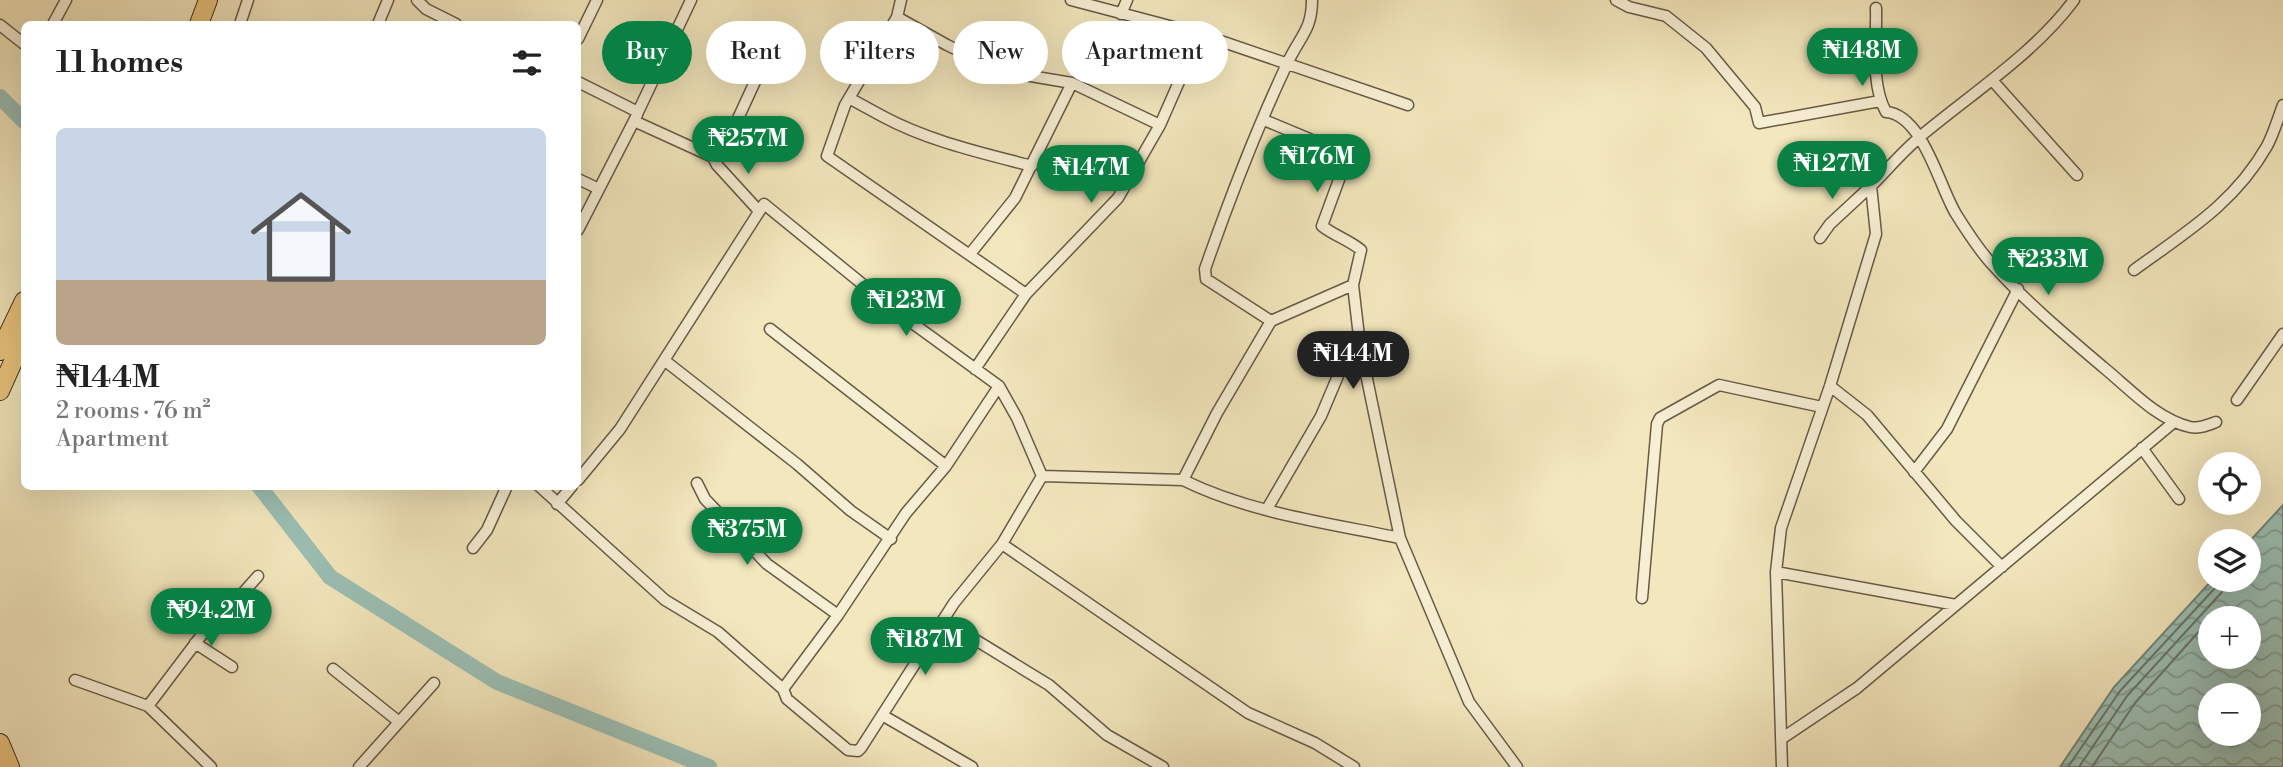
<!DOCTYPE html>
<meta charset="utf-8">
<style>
body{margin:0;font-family:"Libre Bodoni",serif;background:#f2f2f2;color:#222;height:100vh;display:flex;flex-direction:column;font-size:26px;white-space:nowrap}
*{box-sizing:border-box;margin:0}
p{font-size:23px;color:#767676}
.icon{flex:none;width:38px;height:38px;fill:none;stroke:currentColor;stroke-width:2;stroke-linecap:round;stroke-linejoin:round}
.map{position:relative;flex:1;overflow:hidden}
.drawer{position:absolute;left:21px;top:21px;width:560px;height:469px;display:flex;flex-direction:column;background:#fff;border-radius:10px;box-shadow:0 7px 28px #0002}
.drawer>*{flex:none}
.top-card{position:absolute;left:602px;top:21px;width:665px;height:63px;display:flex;gap:14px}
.tools{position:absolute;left:2198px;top:452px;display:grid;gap:14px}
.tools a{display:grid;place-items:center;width:63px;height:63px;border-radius:50%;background:#fff;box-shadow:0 7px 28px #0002;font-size:35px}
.price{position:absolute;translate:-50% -60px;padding:0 16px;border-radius:24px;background:#0b8043;color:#fff;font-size:23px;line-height:46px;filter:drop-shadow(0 2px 4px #0008)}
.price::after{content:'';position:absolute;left:50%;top:42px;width:21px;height:16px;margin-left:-10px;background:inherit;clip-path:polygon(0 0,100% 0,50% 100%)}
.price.active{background:#222;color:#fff}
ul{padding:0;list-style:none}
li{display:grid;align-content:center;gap:14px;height:371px;padding:0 35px}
li span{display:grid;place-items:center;height:217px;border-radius:10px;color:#555}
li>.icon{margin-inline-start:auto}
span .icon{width:126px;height:126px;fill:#fffc;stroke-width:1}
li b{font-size:30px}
h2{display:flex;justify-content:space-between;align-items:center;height:84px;padding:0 35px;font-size:30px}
.chip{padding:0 24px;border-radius:32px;background:#fff;box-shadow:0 7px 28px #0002;font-size:24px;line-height:63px}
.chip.active{background:#0b8043;color:#fff}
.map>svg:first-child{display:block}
</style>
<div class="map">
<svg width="2283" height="767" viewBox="0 0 2283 767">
<defs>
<pattern id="water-waves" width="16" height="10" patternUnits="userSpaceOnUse" patternTransform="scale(1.75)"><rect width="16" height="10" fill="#9bbfb4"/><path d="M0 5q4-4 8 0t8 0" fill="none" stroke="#7f9b92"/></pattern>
</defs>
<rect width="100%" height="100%" fill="#f3e7bd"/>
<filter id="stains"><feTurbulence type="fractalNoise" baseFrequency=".00286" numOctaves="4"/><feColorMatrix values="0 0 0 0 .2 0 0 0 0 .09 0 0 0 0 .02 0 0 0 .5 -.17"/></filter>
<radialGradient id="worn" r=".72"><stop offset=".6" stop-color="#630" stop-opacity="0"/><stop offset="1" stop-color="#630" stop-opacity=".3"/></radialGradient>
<path fill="url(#water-waves)" stroke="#738478" stroke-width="2" fill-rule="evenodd" d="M2283,505v262h-223l54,-80 99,-108h36v-37zM2210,618h39v38h-39zM2210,695h39v38h-39z"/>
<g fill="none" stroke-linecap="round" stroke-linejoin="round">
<path stroke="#6a7569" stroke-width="2" d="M2068,767l52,-76 96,-104 2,-8
M2079,767l48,-71 95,-104 5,-13
M2092,767l43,-64 75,-84"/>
<path stroke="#9bbfb4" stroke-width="16" d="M0,97l24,24
M259,486l71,91 167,105 212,85"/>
<g stroke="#675a46" stroke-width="13">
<path id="minor" d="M417,0l9,9 30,15
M901,0l-4,17 -52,88 -18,51 199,138
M1071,0l129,34 208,71
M1616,0l13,7 37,9 40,32 49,59 4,16 121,-22
M1876,8c1,33 -6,75 10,104 37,3 53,74 70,102 10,16 21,33 34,48 34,38 74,72 113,105 26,21 53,52 87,60 9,2 18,-2 26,-5
M1121,14l6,-14
M897,17l50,28 54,26 71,12 88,42
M53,24l13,-24
M240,24l8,-24
M378,24l10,-24
M0,25l24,19
M578,39l19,-39
M1992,80l85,95
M578,82l60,30 53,-112
M849,98c11,6 22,12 33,18 46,25 100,37 150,50
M1264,120l84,35 -26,71c13,10 27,14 39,24l-8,35
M634,121l79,36 4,8 42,46
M713,157l22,-32 41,-89
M578,179l21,10
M578,230l59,-115
M1820,238l10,-14 41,-38
M970,254l45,-56 57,-115
M2134,270c52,-38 100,-66 133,-124 7,-13 11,-28 16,-41
M1271,321l-65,-42 -1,-10c24,-69 51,-139 82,-205 12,-27 25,-33 25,-64
M770,329l176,137
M664,360l133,104 54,47 40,28
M975,369l51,-75 92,-96 42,-73 40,-91
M1830,386l37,29 89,106 46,46
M2237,400l46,-66
M2142,448l37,51
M1914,472l33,-43 71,-140
M1042,476l141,4c67,33 145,43 217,58
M578,480l42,-51 144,-225 129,105 106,77 18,32 25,58
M1183,480l34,-67 54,-92 82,-36 7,60 40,193 69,164 48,65
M697,483l8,16 62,65 71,51
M539,486l126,114 53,32 65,57 4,10 61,51 10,1 3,-3 93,-145 48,-59 40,-68
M557,504l15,-18
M1267,509l54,-93 22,-52 17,-19
M1002,544l246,169 67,30 39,24
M473,548l14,-18 20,-44
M1776,572l180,33
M1642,598l15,-174 3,-6 59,-33 103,22
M943,620l106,65 58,50 56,32
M195,643l37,24
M333,669l65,52
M75,680l73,26 63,61
M783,689l55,-74 68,-102 40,-47 53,-80
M148,706l56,-74 12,-9 42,-47
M882,715l90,52
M1781,739l76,-51 317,-266
M359,767l75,-84
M1782,767l-6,-195 5,-44 49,-142 46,-152 -5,-48c17,-17 32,-35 50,-50 50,-42 114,-83 153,-136"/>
</g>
<g stroke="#382b1e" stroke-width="20">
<path id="trunk" d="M199,24l9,-24
M0,351l24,-50
M0,391l24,-54
M0,743l10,24"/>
</g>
<use href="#minor" stroke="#f7efd4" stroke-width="10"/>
<use href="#trunk" stroke="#eac47e" stroke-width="18"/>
</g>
<rect width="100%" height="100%" filter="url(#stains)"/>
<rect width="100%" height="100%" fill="url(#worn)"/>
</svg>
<div class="tools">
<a><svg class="icon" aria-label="locate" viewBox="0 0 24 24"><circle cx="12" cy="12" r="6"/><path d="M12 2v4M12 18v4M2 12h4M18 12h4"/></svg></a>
<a><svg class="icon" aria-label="layers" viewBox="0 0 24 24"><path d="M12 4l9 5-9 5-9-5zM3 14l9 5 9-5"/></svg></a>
<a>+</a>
<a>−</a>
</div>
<b class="price" style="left:1862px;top:88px">₦148M</b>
<b class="price" style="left:748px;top:176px">₦257M</b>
<b class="price" style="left:1317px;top:194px">₦176M</b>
<b class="price" style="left:1832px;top:201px">₦127M</b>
<b class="price" style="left:1091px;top:205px">₦147M</b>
<b class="price" style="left:2048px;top:297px">₦233M</b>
<b class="price" style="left:906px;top:338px">₦123M</b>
<b class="price active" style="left:1353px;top:391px">₦144M</b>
<b class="price" style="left:747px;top:567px">₦375M</b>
<b class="price" style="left:211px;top:648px">₦94.2M</b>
<b class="price" style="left:925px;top:677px">₦187M</b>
<div class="top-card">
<a class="chip active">Buy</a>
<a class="chip">Rent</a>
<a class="chip">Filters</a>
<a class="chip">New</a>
<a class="chip">Apartment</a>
</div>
<section class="drawer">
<h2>11 homes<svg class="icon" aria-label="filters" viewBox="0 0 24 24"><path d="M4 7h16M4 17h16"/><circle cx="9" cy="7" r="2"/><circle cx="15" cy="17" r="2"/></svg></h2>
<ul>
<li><span style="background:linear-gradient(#c9d6e8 70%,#b9a48a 0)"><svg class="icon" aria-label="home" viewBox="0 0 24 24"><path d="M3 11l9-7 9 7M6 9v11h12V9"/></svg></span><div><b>₦144M</b><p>2 rooms · 76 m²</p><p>Apartment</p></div></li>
</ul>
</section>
</div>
